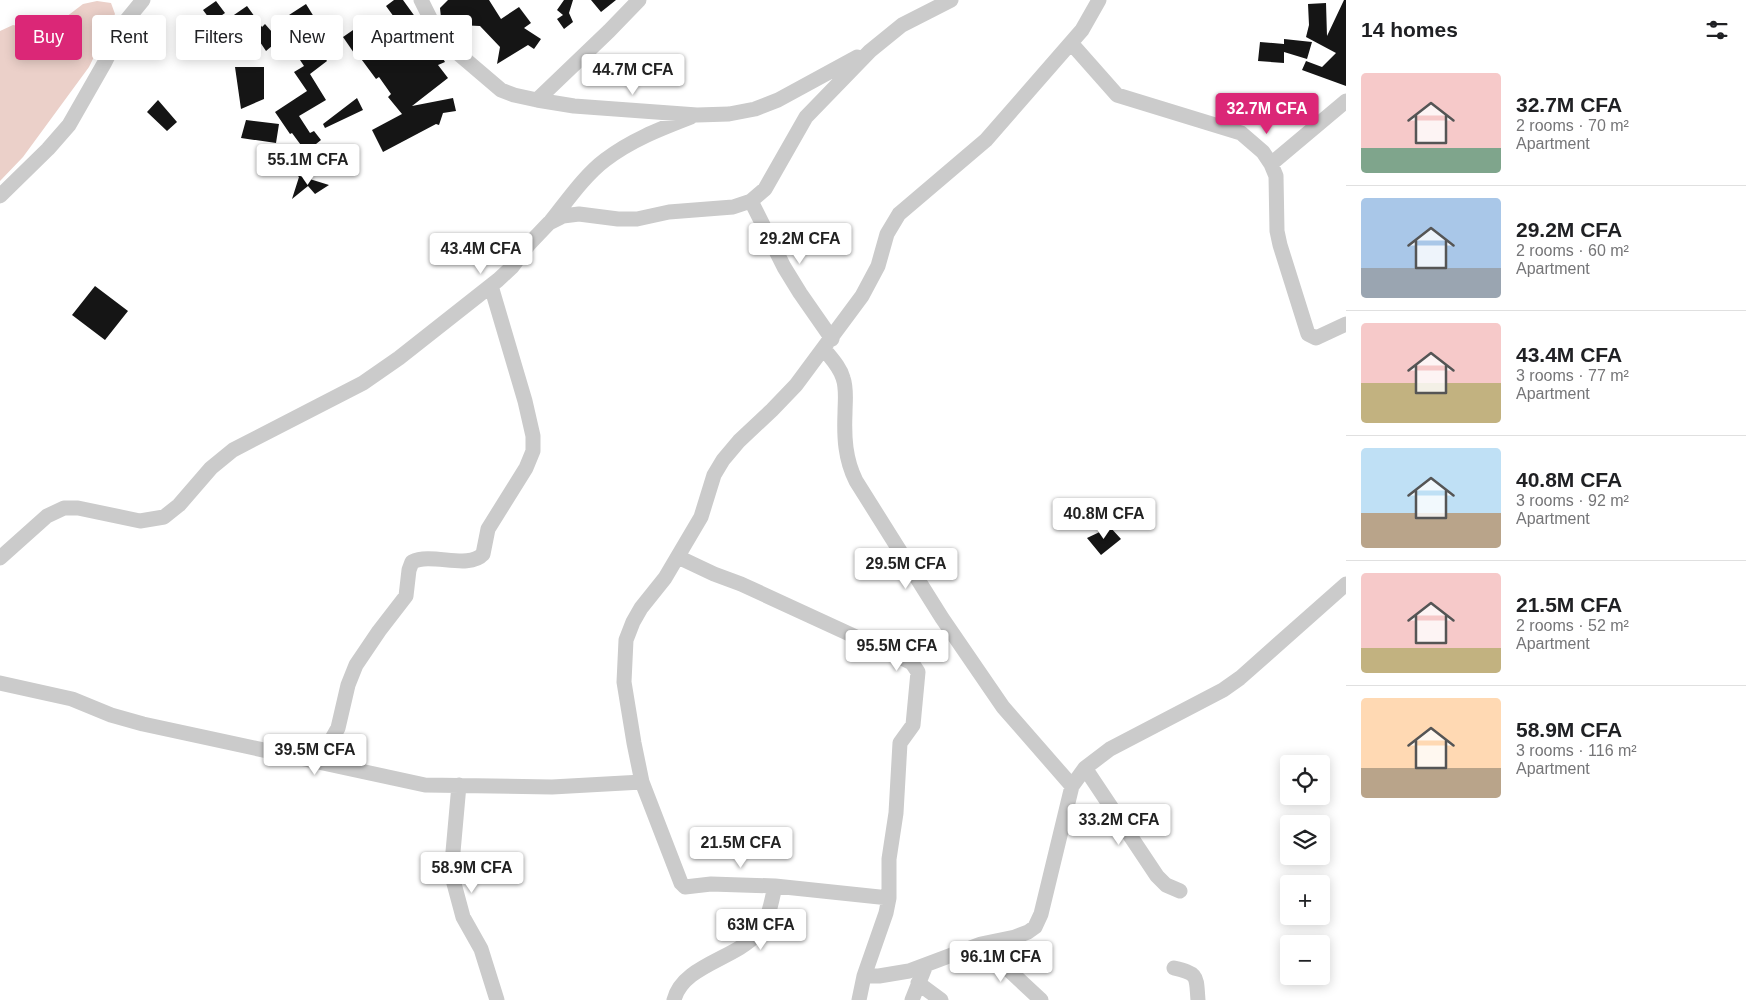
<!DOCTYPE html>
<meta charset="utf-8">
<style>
body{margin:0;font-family:Helvetica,sans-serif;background:#f6f6f6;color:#202124;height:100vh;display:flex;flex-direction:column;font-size:19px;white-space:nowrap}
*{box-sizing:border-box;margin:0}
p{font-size:16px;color:#757577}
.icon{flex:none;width:28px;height:28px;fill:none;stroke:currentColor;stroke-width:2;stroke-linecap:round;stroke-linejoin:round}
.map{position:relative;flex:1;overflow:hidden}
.side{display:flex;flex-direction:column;background:#fff;width:400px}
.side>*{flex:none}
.guide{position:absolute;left:15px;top:15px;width:475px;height:45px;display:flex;gap:10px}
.fabs{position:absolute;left:1280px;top:755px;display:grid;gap:10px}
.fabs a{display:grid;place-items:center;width:50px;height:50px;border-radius:5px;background:#fff;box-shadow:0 2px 12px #0003;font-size:25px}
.price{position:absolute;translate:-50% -42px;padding:0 11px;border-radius:5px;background:#fff;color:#222;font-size:16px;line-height:32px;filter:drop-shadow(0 1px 2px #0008)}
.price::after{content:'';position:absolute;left:50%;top:30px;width:15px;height:11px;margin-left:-8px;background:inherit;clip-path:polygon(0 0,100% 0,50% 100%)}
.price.current{background:#db2777;color:#fff}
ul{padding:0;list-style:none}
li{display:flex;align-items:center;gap:15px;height:125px;padding:0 15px}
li+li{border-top:1px solid #e0e0e0}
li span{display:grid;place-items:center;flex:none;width:140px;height:100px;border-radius:5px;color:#555}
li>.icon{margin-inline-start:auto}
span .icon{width:60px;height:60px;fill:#fffc;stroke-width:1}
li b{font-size:21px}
h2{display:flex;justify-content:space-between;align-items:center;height:60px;padding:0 15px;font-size:21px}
.tag{padding:0 18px;border-radius:5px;background:#fff;box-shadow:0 2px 12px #0003;font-size:18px;line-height:45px}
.tag.current{background:#db2777;color:#fff}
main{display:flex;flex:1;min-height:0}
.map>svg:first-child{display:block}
</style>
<main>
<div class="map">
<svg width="1346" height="1000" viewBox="0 0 1346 1000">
<rect width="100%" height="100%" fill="#fff"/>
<path fill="#ebd0c9" d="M97,1l14,2 4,11 -26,53 -66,90 -23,24v-150l13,-6 20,4 33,-12 17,-13z"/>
<path fill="#151515" d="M394,0h9l13,18 -14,10 -16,-22z
M448,0h41l12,19 18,-12 12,16 -7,5 17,11 -7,10 -6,-4 -31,19 3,-17 -20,-21 -22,-1 -8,4 -9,-11 -1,-10z
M564,0h9l-4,13 4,9 -9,7 -7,-10 6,-4 -6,-5z
M591,0h25l-15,12z
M1344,0h2v86l-44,-16 4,-9 16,6 14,-14 -30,-16 3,-12 -1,-21 18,-1 1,33z
M216,1l9,12 -13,9 -9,-12z
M306,4l13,21 -16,11 -14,-21z
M247,6l15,21 3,-3 14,16 -13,11 -14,-21 -10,6 -11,-19z
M369,19l15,22 4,-2 16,21 29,-15 4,3 8,14 -7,3 10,13 -36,28 41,-8 3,13 -13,2 -4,12 -3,-1 -53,28 -11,-22 30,-16 -14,-17 3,-3 -12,-17 -3,2 -20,-27 -2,1 -11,-16z
M312,38l15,23 -17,13 16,26 -27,16 11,17 4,-2 7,9 -15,12 -14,-19 -2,1 -15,-22 32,-21 -13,-19 10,-6 -4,-6 4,-3 -6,-11z
M1284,39l28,3 -5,17 -23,-7v11l-26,-2 2,-19 24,2z
M235,67h29v32l-23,10z
M357,98l6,12 -38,18 -2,-4z
M158,100l19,22 -10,9 -20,-19z
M246,120l33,4 -3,19 -35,-5z
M296,174l4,2 29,9 -14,9 -7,-8 -16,13 7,-22z
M95,286l33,25 -23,29 -33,-25z
M1110,527l11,12 -20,16 -14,-17z"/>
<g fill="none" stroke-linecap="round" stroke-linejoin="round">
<path stroke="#cbcbcb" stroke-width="15" d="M421,0l19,38 61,52 13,5 23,5 37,6 123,9 32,-1 26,-5 23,-9 79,-43
M1071,43l46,52 124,38 22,19 8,12 5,12 1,55 3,14 28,89 8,4 30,-14
M537,100l72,-69 30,-31
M1271,164l75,-63
M0,196l48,-47 21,-24 36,-63 20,-40 18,-22
M751,201l33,66 16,26 32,46
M551,221c16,-20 34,-46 54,-61 26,-20 55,-31 86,-43
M824,349c7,9 16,18 19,29 4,11 2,23 2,35 -1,24 0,46 11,68l86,137 61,89 69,79
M678,557l36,17 27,10 165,76 6,3 6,9 -5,53 -13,18 -4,70 -7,46v39l-3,15 -22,63 -5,24
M0,558l47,-42 17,-8h14l62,13 24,-4 15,-12 32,-37 22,-18 130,-67 36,-25 99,-78 14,-13 17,-23 20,-21 14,-7 16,-2 39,5h19l32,-7 64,-5 18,-6 14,-12 41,-72 64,-66 32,-26 49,-25
M0,683l72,16 39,16 32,9 282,61 127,2 90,-5
M319,762l19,-34 10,-43 8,-20 23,-34 27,-35 3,-26 3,-8c20,-10 56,8 71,-8l5,-25 38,-61 7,-17v-15l-8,-35 -34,-115
M1085,768l72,108 9,9 14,6
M459,785l-7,78v13l11,41 18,32 16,51
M889,898l-114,-12 -64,-2 -26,3 -4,-4 -39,-101 -8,-39 -10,-61 2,-42 7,-18 8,-14 24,-30 36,-61 13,-42 9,-15 16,-19 33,-31 24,-25 66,-89 16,-30 9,-32 12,-20 87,-74 96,-110 17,-30
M981,944l60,56
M1174,968c25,6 22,8 24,32
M864,976h15l30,-5 72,-27 34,-7 13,-5 7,-5 6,-13 31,-128 13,-18 25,-19 113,-59 17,-12 106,-94
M918,983l23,17
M674,1000c8,-34 60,-41 82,-65 13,-14 15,-32 19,-49
M912,1000l14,-35"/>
</g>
</svg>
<div class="fabs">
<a><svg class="icon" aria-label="locate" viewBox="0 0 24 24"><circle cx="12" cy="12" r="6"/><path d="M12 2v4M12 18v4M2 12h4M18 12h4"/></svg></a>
<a><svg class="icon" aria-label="layers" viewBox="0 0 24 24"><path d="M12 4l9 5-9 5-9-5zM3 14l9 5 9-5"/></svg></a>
<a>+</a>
<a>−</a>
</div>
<b class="price" style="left:633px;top:96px">44.7M CFA</b>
<b class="price current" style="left:1267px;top:135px">32.7M CFA</b>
<b class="price" style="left:308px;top:186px">55.1M CFA</b>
<b class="price" style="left:800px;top:265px">29.2M CFA</b>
<b class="price" style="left:481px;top:275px">43.4M CFA</b>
<b class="price" style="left:1104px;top:540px">40.8M CFA</b>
<b class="price" style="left:906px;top:590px">29.5M CFA</b>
<b class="price" style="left:897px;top:672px">95.5M CFA</b>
<b class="price" style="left:315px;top:776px">39.5M CFA</b>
<b class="price" style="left:1119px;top:846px">33.2M CFA</b>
<b class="price" style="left:741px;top:869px">21.5M CFA</b>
<b class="price" style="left:472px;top:894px">58.9M CFA</b>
<b class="price" style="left:761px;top:951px">63M CFA</b>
<b class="price" style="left:1001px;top:983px">96.1M CFA</b>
<div class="guide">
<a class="tag current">Buy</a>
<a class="tag">Rent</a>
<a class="tag">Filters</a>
<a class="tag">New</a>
<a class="tag">Apartment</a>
</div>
</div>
<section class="side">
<h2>14 homes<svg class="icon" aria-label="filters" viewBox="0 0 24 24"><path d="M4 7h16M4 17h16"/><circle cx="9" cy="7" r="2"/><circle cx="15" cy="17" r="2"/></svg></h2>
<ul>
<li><span style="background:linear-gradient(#f6c9c9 75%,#7fa58c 0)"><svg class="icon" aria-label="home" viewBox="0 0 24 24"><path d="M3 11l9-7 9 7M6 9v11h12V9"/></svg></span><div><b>32.7M CFA</b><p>2 rooms · 70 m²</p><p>Apartment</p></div></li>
<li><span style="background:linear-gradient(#a9c7e8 70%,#9aa5b1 0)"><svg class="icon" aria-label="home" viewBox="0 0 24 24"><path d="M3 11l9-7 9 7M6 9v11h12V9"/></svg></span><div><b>29.2M CFA</b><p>2 rooms · 60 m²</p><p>Apartment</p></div></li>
<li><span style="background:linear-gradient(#f6c9c9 60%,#c2b280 0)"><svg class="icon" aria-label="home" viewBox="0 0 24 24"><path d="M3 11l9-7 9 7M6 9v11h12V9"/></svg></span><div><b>43.4M CFA</b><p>3 rooms · 77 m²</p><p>Apartment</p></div></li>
<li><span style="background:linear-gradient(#bfe0f5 65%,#b9a48a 0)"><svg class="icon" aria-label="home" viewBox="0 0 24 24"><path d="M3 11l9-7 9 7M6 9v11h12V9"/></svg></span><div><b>40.8M CFA</b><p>3 rooms · 92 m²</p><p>Apartment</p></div></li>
<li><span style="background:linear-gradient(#f6c9c9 75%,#c2b280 0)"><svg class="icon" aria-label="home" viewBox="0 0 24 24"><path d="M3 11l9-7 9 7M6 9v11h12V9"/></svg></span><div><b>21.5M CFA</b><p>2 rooms · 52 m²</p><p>Apartment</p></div></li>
<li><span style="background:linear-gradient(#ffd9b3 70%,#b9a48a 0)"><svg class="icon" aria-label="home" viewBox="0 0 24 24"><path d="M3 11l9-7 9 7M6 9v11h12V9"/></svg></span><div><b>58.9M CFA</b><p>3 rooms · 116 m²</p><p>Apartment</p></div></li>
</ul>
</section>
</main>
